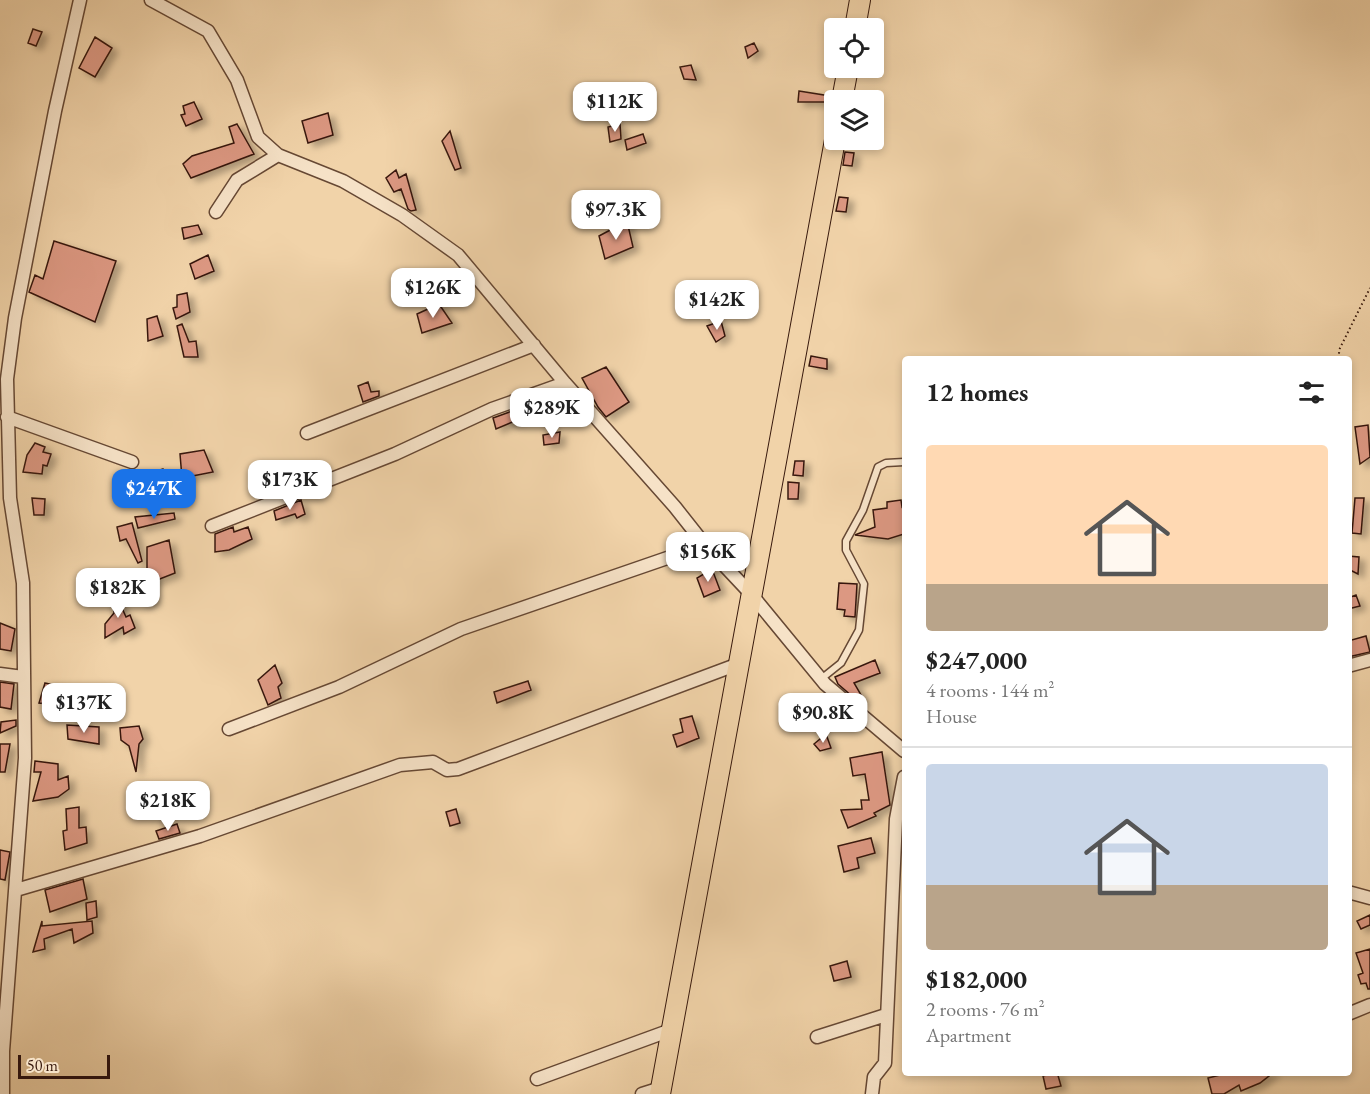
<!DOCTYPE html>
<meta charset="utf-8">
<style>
body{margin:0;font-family:"EB Garamond",serif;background:#f6f6f6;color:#222;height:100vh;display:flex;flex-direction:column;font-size:22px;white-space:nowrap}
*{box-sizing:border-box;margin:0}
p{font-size:20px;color:#767676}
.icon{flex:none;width:33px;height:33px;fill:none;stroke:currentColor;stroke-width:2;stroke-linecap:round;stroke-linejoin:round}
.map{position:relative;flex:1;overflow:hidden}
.sheet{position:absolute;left:902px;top:356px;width:450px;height:720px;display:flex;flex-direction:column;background:#fff;border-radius:6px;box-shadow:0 3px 9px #0003}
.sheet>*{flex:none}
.buttons{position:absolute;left:824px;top:18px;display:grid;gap:12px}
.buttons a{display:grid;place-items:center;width:60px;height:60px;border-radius:6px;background:#fff;box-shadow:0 3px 9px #0003;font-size:30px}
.scale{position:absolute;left:18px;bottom:15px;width:92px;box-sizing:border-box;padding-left:6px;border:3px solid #38190d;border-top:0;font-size:16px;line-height:21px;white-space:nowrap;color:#38190d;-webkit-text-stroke:4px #f6e2c7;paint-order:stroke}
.price{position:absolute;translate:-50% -51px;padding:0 14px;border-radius:12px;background:#fff;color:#222;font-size:20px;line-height:39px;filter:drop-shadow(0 2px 3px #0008)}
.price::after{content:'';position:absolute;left:50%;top:36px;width:18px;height:14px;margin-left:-9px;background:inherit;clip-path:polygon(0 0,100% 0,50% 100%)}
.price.on{background:#1a73e8;color:#fff}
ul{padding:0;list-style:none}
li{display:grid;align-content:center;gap:12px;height:318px;padding:0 24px}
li+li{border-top:2px solid #e0e0e0}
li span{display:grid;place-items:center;height:186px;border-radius:6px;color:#555}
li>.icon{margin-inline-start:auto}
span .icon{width:108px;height:108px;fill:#fffc;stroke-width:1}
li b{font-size:26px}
h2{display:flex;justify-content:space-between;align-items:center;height:72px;padding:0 24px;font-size:26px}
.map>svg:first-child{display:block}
</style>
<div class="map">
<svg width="1370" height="1094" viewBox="0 0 1370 1094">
<defs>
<filter id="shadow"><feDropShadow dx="6" dy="4" stdDeviation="3" flood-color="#0004"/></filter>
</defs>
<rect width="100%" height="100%" fill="#f1d3a9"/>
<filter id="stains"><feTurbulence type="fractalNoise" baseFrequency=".00333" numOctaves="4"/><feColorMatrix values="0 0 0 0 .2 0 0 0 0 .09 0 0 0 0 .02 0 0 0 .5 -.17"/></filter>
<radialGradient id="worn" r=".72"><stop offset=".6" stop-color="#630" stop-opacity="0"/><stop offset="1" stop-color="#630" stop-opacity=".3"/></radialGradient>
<path fill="#dc9882" stroke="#38190d" stroke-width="1.5" filter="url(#shadow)" d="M33,29l9,3 -6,14 -8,-3z
M95,37l17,11 -17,29 -16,-9z
M754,43l4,8 -10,7 -3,-11z
M691,65l5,15 -12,-1 -4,-12z
M799,91l31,5v6h-32z
M194,102l8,17 -16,7 -5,-11 4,-1 -2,-8z
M328,113l5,22 -25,8 -6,-22z
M237,124l17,30 -63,24 -8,-14 9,-8 42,-13 -5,-16z
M620,124l1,15 -11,3 -2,-15z
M450,131l11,37 -6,2 -13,-29z
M643,134l3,9 -19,7 -2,-10z
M845,152l9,1 -2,13 -9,-1z
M396,170l3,8 7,-4 10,36 -5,1 -3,-2 -7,-20 -7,3 -8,-14z
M839,197l9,1 -2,14 -10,-1z
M627,221l6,26 -28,12 -6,-23z
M198,225l4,9 -18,5 -2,-11z
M54,241l62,20 -21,61 -66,-30 6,-17 8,4z
M208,255l6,16 -19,8 -5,-15z
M187,293l3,19 -14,7 -3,-11 4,-1v-12z
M439,304l13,19 -30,10 -5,-19z
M157,316l6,20 -15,5 -1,-22z
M721,321l4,15 -9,6 -9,-16z
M182,324l7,18 7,-1 2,16h-14l-7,-31z
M811,356l16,3v10l-18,-3z
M606,367l23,35 -23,15 -8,-10 -16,-29z
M368,382l3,10 8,-1v5l-16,6 -5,-16z
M515,410l7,8 -26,11 -3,-11z
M1368,425l2,32 -10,7 -5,-37z
M560,432l-1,11 -15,2 -1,-10z
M35,443l10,4 -2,5 8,2 -4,12 -4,-1 -1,9 -19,-2 4,-17z
M204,450l9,22 -31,6 -2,-24z
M795,461h9l-1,15 -10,-1z
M309,465l5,12 -16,6 -3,-14z
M163,469l5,11 -2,15 -12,5 -3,-11 -25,6 -2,-13z
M788,482l11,1 -1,16h-10z
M32,498l13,1 -1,16h-10z
M1355,498h9l-3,36 -9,-1z
M301,500l4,14 -8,4 -2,-4 -19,6 -2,-9z
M901,500l1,7 2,-2v29l-16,5 -33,-4 20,-8 -2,-17 14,-2v-6z
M174,513l1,6 -37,9 -3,-11z
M132,523l10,38 -4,2 -12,-24 -6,2 -3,-14z
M233,527l1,5 14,-5 4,12 -23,11 -14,2v-18z
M169,540l6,33 -23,9 2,20 -12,2 -5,-16 -5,2 -1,-10 16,-7v-26z
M1348,556l11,1 -1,17 -10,-5z
M712,569l8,21 -16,7 -7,-19z
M839,583l18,1 -2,33 -11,-1 1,-6 -8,-1z
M114,590l12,27 4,-2 5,13 -11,6 -1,-7 -18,11v-14l9,-11 -2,-22z
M1356,595l4,11 -12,3v-11z
M0,623l15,6 -4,22 -11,-2z
M1366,636l4,16 -22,5v-16z
M875,660l5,13 -26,10 10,17 -4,3 -22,-19 -3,-7z
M275,665l7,18 -4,4 3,11 -13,7 -10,-25z
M528,681l3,9 -34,13 -3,-11z
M0,682l14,2 -3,25 -11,-2z
M45,683l14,3v19l-20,-2z
M825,695l21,18 -8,4 -16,-21z
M692,716l7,22 -22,9 -4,-12 10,-3 -3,-13z
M16,720v6l-16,7 1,-11z
M67,725l32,2v17l-31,-5z
M139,726l4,13 -4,5 -3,28 -7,-26 -8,-6 -1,-12z
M826,734l5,14 -11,3 -6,-7z
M0,744h10l-5,28h-5z
M882,752l8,53 -16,8 2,3 -28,12 -7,-18 21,-1 -1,-9h8l-4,-26 -12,2 -3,-18z
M35,761l23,3v16l10,-4 1,13 -11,8 -25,4 8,-29h-7z
M79,807v21l7,-1 1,16 -22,7 -2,-19 4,-1 -1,-21z
M456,809l4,14 -10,3 -4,-14z
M177,824l3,9 -21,6 -3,-8z
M871,838l4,15 -18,5 2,10 -15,4 -6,-26z
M0,850l10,2 -5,28 -5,-1z
M83,879l4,20 -37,13 -5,-22z
M96,901l1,16 -10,3 -1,-17z
M1370,915v10l-9,4 -4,-8z
M42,921v5l50,-5 1,12 -19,10 -2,-14 -28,10 1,10 -12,3z
M1370,949v40h-2l-2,-6 -5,1 -3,-9 5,-2 -7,-20z
M847,961l4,16 -17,4 -4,-15z
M1057,1072l4,14 -15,3 -3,-13z
M1232,1072h42l-14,11 -19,8 -2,-6 -15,9h-12l-4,-16z"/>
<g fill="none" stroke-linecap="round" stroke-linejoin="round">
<g stroke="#664834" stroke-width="9">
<path id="service" d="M821,679l20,-16 18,-33 5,-46 -18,-34v-9l17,-31 15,-43 8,-4 18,-1"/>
</g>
<g stroke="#664834" stroke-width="15">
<path id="minor" d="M151,0l57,31 29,49 21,57 20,18 65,26 59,34 56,40 107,128 110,124 30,38 46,49 74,90 79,67
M216,212l21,-32 41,-25
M7,417l125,45
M307,433l227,-88
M212,526l183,-72 97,-45 73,-26
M1348,666l22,-6
M0,674l23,3
M229,729l110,-42 122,-58 244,-84
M16,890l184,-54 200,-71 33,-3 14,8 11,-1 283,-106
M1348,892l22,6
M1348,1014l22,-9
M817,1037l69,-22
M537,1079l134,-49
M3,1094v-43l22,-293 -2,-175 -13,-85 -3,-119 8,-61 40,-207 25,-111
M642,1094l19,-6
M872,1094l2,-17 11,-14 11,-244 8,-42"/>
</g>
<g stroke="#38190d" stroke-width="22">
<path id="primary" d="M855,28l5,-28
M842,100l6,-32
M660,1094l175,-954"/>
</g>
<path stroke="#38190d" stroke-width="2" stroke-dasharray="1.5 3" stroke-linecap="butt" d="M1338,358l2,-10 30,-60"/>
<use href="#service" stroke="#f6e2c7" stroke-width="6"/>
<use href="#minor" stroke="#f6e2c7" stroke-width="12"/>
<use href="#primary" stroke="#f1d3a9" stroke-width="20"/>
</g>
<rect width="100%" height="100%" filter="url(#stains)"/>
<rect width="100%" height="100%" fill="url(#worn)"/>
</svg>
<div class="buttons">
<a><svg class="icon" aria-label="locate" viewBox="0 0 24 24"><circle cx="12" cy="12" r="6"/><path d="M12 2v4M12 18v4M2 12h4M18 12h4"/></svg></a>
<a><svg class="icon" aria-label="layers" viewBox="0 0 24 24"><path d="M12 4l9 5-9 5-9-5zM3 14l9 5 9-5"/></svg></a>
</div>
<div class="scale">50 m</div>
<b class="price" style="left:615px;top:133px">$112K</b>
<b class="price" style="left:616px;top:241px">$97.3K</b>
<b class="price" style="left:433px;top:319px">$126K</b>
<b class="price" style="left:717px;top:331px">$142K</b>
<b class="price" style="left:552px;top:439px">$289K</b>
<b class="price" style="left:290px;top:511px">$173K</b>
<b class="price on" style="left:154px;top:520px">$247K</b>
<b class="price" style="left:708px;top:583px">$156K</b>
<b class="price" style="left:118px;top:619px">$182K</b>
<b class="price" style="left:84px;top:734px">$137K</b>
<b class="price" style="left:823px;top:744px">$90.8K</b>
<b class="price" style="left:168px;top:832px">$218K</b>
<section class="sheet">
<h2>12 homes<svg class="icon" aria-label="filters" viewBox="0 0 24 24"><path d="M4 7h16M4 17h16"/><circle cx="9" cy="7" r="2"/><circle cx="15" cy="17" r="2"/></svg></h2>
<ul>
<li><span style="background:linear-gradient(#ffd9b3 75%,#b9a48a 0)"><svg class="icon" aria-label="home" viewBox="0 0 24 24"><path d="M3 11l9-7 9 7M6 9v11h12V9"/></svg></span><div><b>$247,000</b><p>4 rooms · 144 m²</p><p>House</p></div></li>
<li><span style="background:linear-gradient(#c9d6e8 65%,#b9a48a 0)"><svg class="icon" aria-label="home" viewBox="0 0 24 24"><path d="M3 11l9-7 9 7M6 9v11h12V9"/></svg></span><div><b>$182,000</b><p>2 rooms · 76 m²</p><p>Apartment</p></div></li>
</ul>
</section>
</div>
